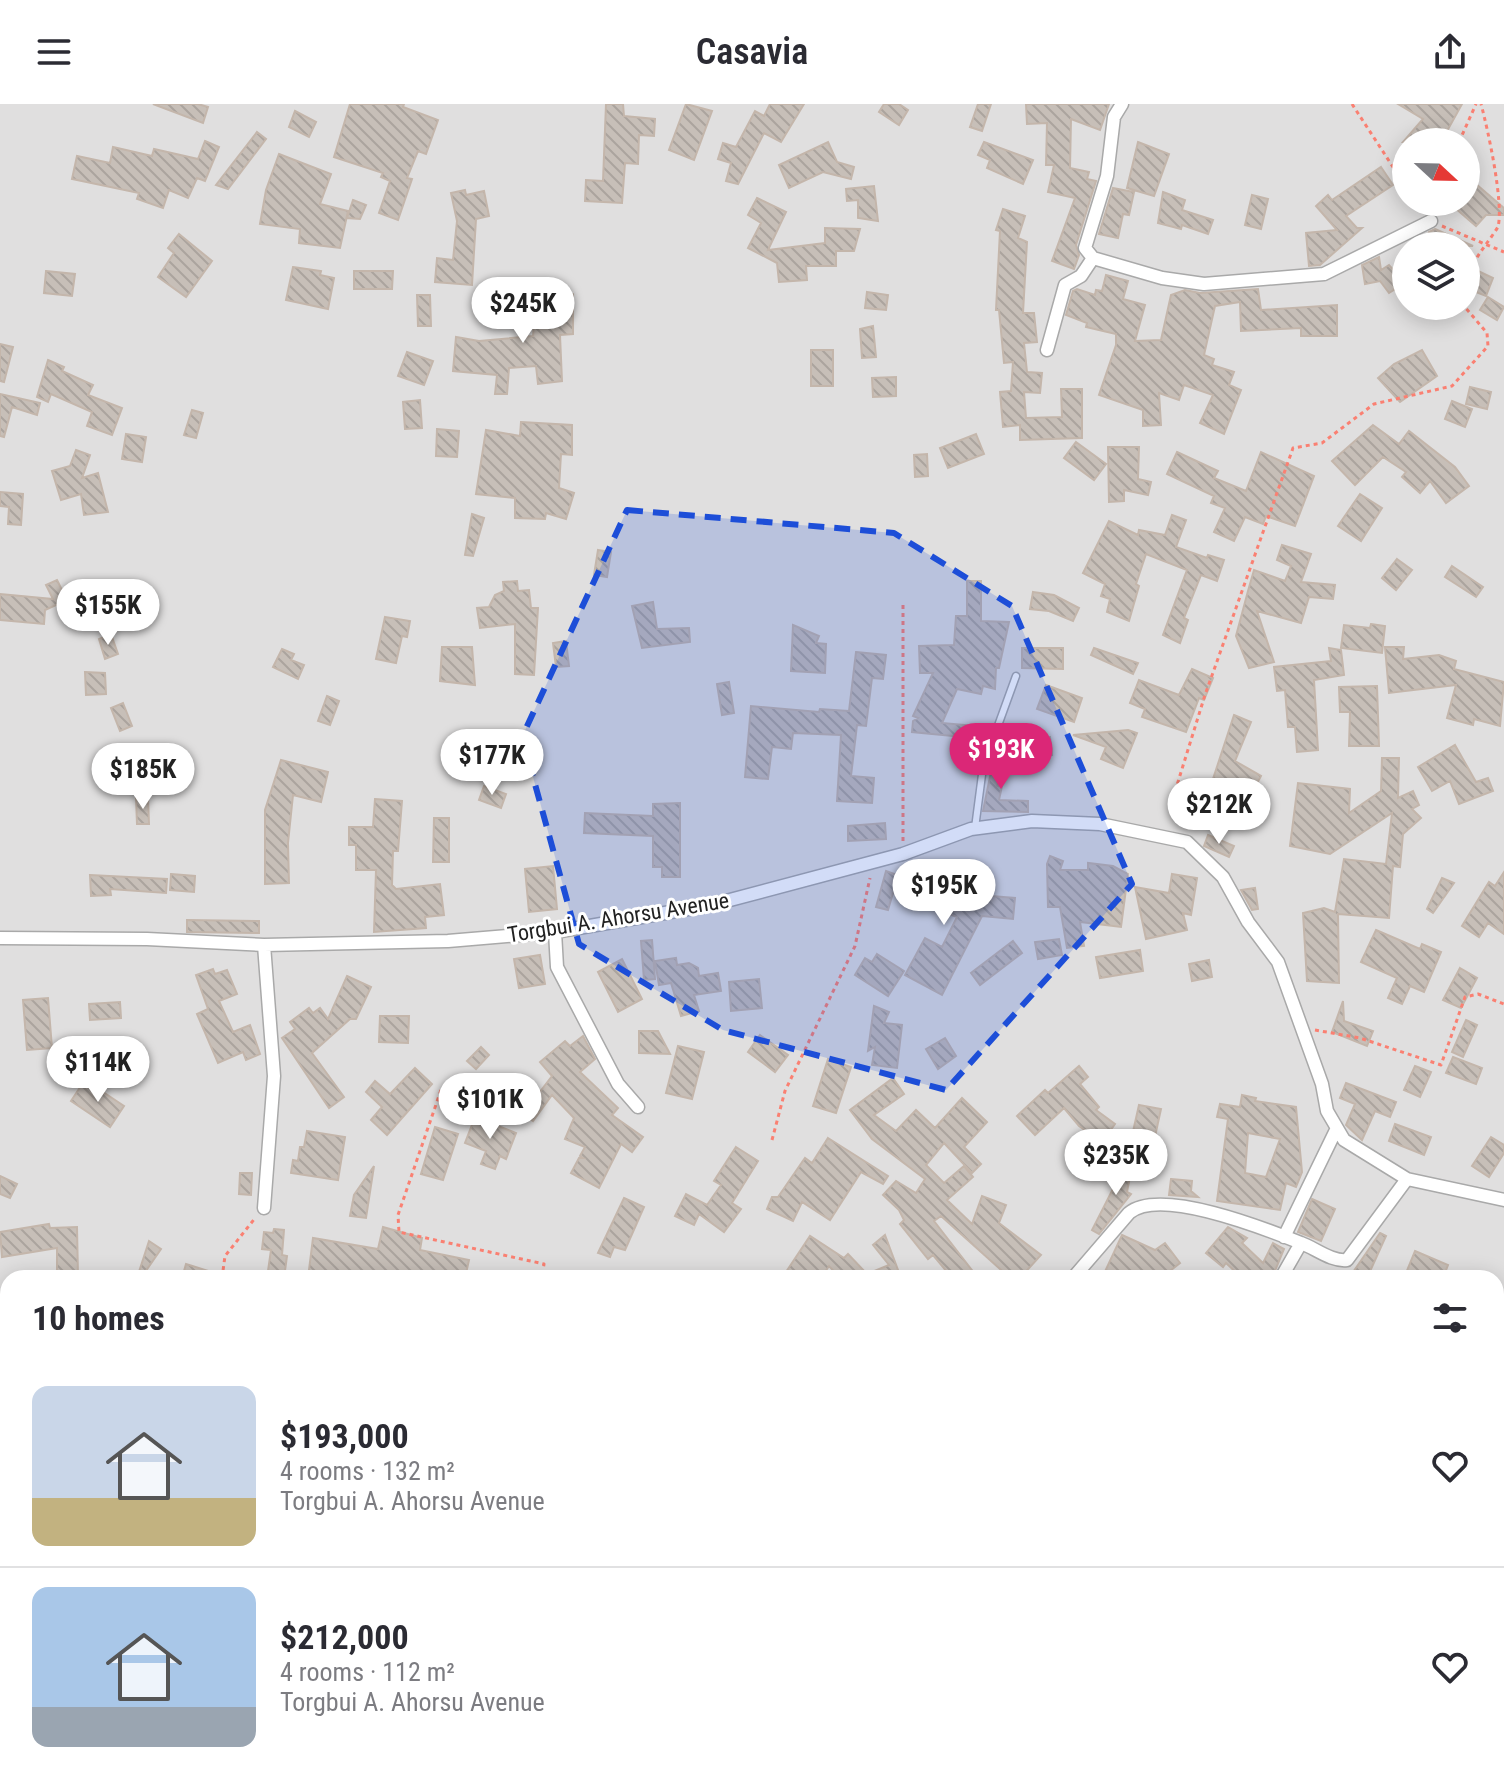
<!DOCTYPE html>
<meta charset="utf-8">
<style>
body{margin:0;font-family:"Roboto Condensed",sans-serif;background:#f7f7f7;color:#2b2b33;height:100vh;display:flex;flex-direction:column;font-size:30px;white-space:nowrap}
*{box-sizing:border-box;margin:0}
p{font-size:26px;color:#7c7c81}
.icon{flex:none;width:44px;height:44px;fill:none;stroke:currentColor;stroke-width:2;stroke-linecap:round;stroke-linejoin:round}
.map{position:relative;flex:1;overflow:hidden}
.side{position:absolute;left:0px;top:1166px;width:1504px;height:514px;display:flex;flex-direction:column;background:#fff;border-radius:24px 24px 0 0;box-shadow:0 4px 20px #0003}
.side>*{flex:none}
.needle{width:52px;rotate:112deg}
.controls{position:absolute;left:1392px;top:24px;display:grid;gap:16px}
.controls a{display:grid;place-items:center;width:88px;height:88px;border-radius:50%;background:#fff;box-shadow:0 4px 20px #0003;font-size:40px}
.price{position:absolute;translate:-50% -68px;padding:0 18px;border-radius:28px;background:#fff;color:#222;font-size:26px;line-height:52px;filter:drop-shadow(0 2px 4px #0008)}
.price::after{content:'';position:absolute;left:50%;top:48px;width:24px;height:18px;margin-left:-12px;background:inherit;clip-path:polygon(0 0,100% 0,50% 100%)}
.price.selected{background:#db2777;color:#fff}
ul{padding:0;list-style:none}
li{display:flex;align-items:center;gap:24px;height:200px;padding:0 32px}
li+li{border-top:2px solid #e1e1e2}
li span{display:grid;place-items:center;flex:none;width:224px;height:160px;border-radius:16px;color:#555}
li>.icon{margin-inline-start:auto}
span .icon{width:96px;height:96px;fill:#fffc;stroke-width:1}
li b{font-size:34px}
h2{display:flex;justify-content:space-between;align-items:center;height:96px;padding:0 32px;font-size:34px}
header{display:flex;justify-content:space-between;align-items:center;height:104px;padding:0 32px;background:#fff;font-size:36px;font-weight:600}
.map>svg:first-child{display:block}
</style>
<header><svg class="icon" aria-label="menu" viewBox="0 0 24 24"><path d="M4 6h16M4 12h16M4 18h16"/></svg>Casavia<svg class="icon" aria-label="share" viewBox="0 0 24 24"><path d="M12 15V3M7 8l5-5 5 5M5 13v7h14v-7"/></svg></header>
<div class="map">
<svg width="1504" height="1679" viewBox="0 0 1504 1679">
<defs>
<pattern id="building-back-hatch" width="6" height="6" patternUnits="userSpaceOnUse" patternTransform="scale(2)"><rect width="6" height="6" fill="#c7bfb8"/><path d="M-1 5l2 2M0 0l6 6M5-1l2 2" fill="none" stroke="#aba49e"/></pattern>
</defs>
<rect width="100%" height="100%" fill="#f2efe9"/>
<path fill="#e0dfdf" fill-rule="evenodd" d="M0,0h1504v1679h-1504zM1406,38h60v60h-60zM1406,142h60v60h-60zM8,1174h1488v498h-1488z"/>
<path fill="url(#building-back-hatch)" stroke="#c4b6ab" stroke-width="2" fill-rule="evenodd" d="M153,0h45l10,3 -5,16z
M350,0h54l-1,3 35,13 -12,34 -8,-3 -11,27 5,1 -14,41 -19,-7 11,-32 -9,-4 2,-4 -49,-16z
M606,0h17l1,12 31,3 -1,17 -15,-1 -1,29 -13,-1 -3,40 -37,-2 1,-21 17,1z
M686,0l26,7 -18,49 -25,-10z
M770,0h34l-23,38 -17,-9 -26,51 -12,-3 5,-18 -13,-4 5,-16 13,4 19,-36 9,5z
M884,0h15l9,6 -9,15 -20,-13z
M978,0h13l-9,27 -12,-4z
M1026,0h83l-9,26 -29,-11 -1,49 19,4 -2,7 9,2 -20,64 3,10 -5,14 -22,-8 23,-63 -27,-6 6,-27h-8l1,-42 -20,1z
M1398,0h64l-21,38h-38l20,-23z
M295,7l21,11 -7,15 -20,-10z
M257,28l9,7 -38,50 -12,-4z
M205,37l14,6 -14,34 -8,-3 -9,20 -19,-8 -6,18 -26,-9 2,-6 -67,-14 5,-23 33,7 3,-16 39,9 2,-7 44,10z
M828,38l9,20 17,5 -3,12 -28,-7 -34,16 -10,-23z
M984,38l49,18 -10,24 -36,-16 3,-8 -12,-5z
M1138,38l31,12 -15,42 -27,-8z
M279,50l52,20 -11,30 28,7 -8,37 -41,-5 1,-14 -40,-5 6,-34z
M1381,63l12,18 -47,31 11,12h5l-42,37 -11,1 -3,-33 31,-3 -21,-24 12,-11 4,5z
M1476,80l28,24v7h-18l-10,11 -21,-18 11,-6v-6z
M874,82l4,35 -20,-3v-18l-11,1 -1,-12z
M1113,84l21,4 -5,23 -6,-1 -5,24 -19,-4z
M465,86l1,5 18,-4 5,25 -13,3 -4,66 -37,-3 2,-24 16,2 4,-39 -6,-28z
M1163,88l22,8 -3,10 31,10 -5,14 -26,-9 -1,4 -23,-6z
M1252,91l16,4 -7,30 -16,-4z
M757,94l29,14 -18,38 57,-7v-15l35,1 -6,22h-18v15h-30l1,14 -28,2 -2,-19 -29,-15 13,-25 -13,-8z
M353,96l13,5 -6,14 -13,-1z
M1003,105l22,7 -7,22 9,4 -4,71h11l3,29 -13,1 3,29 15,1 -2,20 -16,-1 2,26 36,-1 -1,-28h21v49l-62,2v-15l-17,2 -3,-35 11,-1 2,-29 -9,1 -5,-53h-3l4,-79 -4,-1z
M1435,125l38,17h-50l6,-14z
M179,130l33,27 -26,36 -28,-20 16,-24 -6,-5z
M1379,153l2,13 8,-5 16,18 -16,10 -9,-12 -15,3 -3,-19z
M293,163l28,4 -1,4 14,3 -6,31 -42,-9z
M1476,166l17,8 -7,18 -18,-7z
M46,167l29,3 -3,22 -28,-3z
M354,167h39l-1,18h-38z
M1106,171l22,6 -5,18 22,6 -10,36 26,-1 10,-45 14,-5 15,3 58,-4 3,21 76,-5v31h-36v-8l-60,3 -1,-29 -25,4 -11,49 10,4 -2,6 22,7 -5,13 12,5 -17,44 -24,-11 13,-28 -29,-10 -5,15 -20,-7 2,32 -18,1v-16l-44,-15 17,-50v-11l-30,-7 1,-4 -21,-8 7,-24 4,-2 18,6 1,-5 6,1z
M537,184l36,6v40l-13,1 2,46 -24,3 -2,-18 -27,2 -2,26h-12l2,-19 -44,-4 3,-34 23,4 54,-5z
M867,188l21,3 -2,15 -21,-2z
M417,191h13l1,31h-13z
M1488,193l16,10 -7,13 -17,-10z
M873,222l3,31 -14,1 -2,-29z
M0,240l13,3 -9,35 -4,-1z
M811,246h22v36h-22z
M1422,246l15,26 -37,26 -22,-24 16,-14z
M407,248l26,9 -9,24 -26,-9z
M48,256l16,7 -2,4 31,14 -5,10 34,13 -10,27 -25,-9 5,-14 -41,-18 -3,8 -11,-5z
M896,273v19l-23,1 -1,-19z
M1470,283l21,5 -4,17 -21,-5z
M0,290l40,9 -3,12 -25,-8 -8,30 -4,-1z
M420,296l2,28 -17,1 -2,-27z
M1452,297l20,8 -7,18 -20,-8z
M192,306l11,3 -7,25 -12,-3z
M521,318l51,3v30l-11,-1 -2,34 15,5 -8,26 -20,-6 -1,6 -30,-1v-20l-39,-4 10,-64 34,6z
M1373,321l26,19 10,-13 46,36 14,19 -23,17 -16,-22 -10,12 -18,-16 4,-5 -23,-15 -28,28 -23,-24z
M437,325l22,2 -2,26 -21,-1z
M126,330l20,3 -4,25 -20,-3z
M976,330l8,20 -36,14 -8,-20z
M1076,338l30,22 -12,16 -30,-22z
M1108,343h31l-1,32 13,3 -3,13 -24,-5v11l-15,1z
M76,346l14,5 -8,23 16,-5 10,39 -24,3 -3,-21 -20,6 -9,-29 18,-5z
M1177,348l41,19 -4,7 32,13 15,-39 53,24 -19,50 -29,-10 -3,8 -18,-7 -11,24 -20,-9 11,-24 -14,-5 3,-7 -47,-22z
M927,350l1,22 -13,1 -1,-22z
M0,388l23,2 -2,31 -13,-1 1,-17 -9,-1z
M1360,390l22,14 -21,33 -23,-15z
M472,410l12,4 -11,38 -8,-1z
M1172,411l14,5 -10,27 31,11 1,-3 16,5 -7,21 -16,-6 -17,43 4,2 -8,23 -17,-8 24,-65 -41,-16 -10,30 3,2 -10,35 -22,-9 3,-13 -9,-3 4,-12 -22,-11 26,-52 29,14 1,-5 26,5z
M1282,441l29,9 -10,28 34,3 -2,14 -24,-2 -8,26 -44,-12 17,51 -25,6 -13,-32 12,-45 6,-21 31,11 6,-15 -14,-6z
M598,446l13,2 -4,25 -13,-2z
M1397,455l15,11 -16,20 -14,-12z
M1452,462l31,21 -7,10 -31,-20z
M57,476l10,20 -22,10 -1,14 -44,-4v-26l53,5 -7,-14z
M517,477l1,10 11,-1 2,18h7l-4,67 -19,-1v-50l-35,4 -3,-20 12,-1 6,-12 9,-4 -1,-9z
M967,477h14v40l28,1 -10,46h-3l-1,21 -12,-3 -2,8 -24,-5 -15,34 33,3 -2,12 -61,-6 1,-11 5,-3 -5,-2 20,-43h-13l-1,-27 35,-1 2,-29h11z
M1033,488l21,3 25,13 -6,13 -24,-10 -19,-2z
M653,498l4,27 32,-1 1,14 -48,6 -10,-42z
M385,513l25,4 -3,16 -5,-1 -6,27 -20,-4z
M1371,520l14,2 -3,27 -41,-5 3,-23 26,3z
M793,521l26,11 -3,7 10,1 -1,29 -34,-2z
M111,530l7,20 -13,5 -6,-20z
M566,537l3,25 -13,1 -3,-24z
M442,543h30l3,38 -35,-4z
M1385,543h19l-1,12 36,-4 17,6 -2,8 50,13 -4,44 -26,-7 -1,6 -26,-7 9,-33 -67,8z
M1022,544h41v21l-41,-1z
M1094,544l44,15 -5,11 -42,-19z
M1329,544l12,2 3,25 -30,5 4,70 -21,2 -2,-25h-7l-3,-37 -8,1 -3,-24 57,-6z
M282,545l12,5 -3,6 13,5 -6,14 -25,-12z
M856,548l30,3 -3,24 -11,-1 -6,48 -9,-1 -6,51 23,2 -2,25 -35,-2 4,-66 -48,-2 -2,16 -19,-2 -4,32 -23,-2 6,-71 68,6 1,-3 29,2z
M1192,565l21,9 -9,22 -5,-2 -13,34 -44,-15 3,-8 -15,-6 9,-23 40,15z
M85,568l20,1 1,21 -20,1z
M729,578l5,31 -12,2 -5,-31z
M1046,581l36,13 -8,24 -37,-13z
M1377,582l2,60h-30l1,-34h-10l-1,-25z
M327,592l12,5 -9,24 -12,-4z
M123,599l9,23 -12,5 -9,-23z
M1234,611l17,7 -16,39 26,15 -6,11 -5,-3 -5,12 -33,-14z
M1128,626l9,3 -14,35 -22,-9 5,-12 -33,-12z
M1050,633l2,18 -35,4 -2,-19z
M1455,641l21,37 12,-4 5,13 -34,13 -9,-23 -18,10 -14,-24z
M995,648l13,5 -11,29h5l-3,14 29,1v11l-45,-1z
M1382,654h17l-1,40 15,-7 6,14 -7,4 9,9 -18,16 -3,33 -7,-1 -4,52 -51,-4 1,69 -32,-2 -4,-68 21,-5 11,4 9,-53 42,5 6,-51 -62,41 -40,-8 8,-63 52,6 -1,24 32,-22z
M281,656l47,12 -7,30 -28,-7 -5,48 1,40 -24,1v-74z
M484,682l22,8 -5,14 -22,-8z
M148,693l1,27h-12l-1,-26z
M375,695l27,2 -4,50h-5l-1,34 4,4 44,-5 4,31 -19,2 1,11 -52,4 2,-62h-20v-25h-7v-18h24z
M680,699v74h-18v-10h-9v-31l-69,-3 1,-20 68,3v-12z
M434,714h15v44h-16z
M885,719l1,16 -38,2v-15z
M1208,731l26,11 -5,11 -25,-11z
M1050,752l13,5 -3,9h28v-7l25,3 15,8 -7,53 -41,-5 4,24 -17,2 -7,-41h-12l-1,-43z
M553,762l4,43 -28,3 -4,-43z
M886,767l81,30v-7l48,4 -2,21 -31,-3 -40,79 -37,-20 20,-37 17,9 15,-30 -64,-24 -5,17 -12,-3z
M1504,768v62l-16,-11 -9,14 -17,-11 27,-44 6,4z
M171,770l24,2 -1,16 -24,-2z
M1172,770l25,4 -6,37 -8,-2 4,17 -41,9 -11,-52 34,6z
M90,771l77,4 -1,14 -56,-4 1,6 -20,1z
M1442,774l12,5 -21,30 -6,-4z
M1255,784l3,21 -6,1 -11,-20z
M187,816l72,1v12l-72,-1z
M1376,826l44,19 2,-5 19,8 -17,40 -14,-6 -8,18 -14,-6 9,-20 -36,-16z
M1059,835l3,16 -24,4 -3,-17z
M652,836l3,39 -11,1 -3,-39z
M1013,837l9,12 -42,32 -9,-12z
M1140,846l3,21 -43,7 -4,-21z
M877,850l27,17 -16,25 -33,-21 10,-17 7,4z
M540,851l5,29 -26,4 -5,-29z
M676,854l1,7 12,-2 9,5 1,8 19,-3 3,18 -27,4 5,16 -18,5 -10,-33 -12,2 -4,-24z
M622,855l20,40 -24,13 -20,-40z
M1209,856l3,17 -20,4 -3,-17z
M1460,864l17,10 -16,30 -18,-8z
M213,865l2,5 12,-4 10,24 -18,7 14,31 17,-7 10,29 -14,6 -3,-8 -25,11 -21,-49 11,-5 -12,-34z
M347,872l24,11 -15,32h-6l-38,34 32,44 -15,11 -47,-70 13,-9 -5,-7 19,-14 4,5 7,-5 8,11z
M759,875l3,29 -31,3 -2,-29z
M48,894l4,50 -25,2 -4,-50z
M1343,897l1,20 29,10 -6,15 -35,-14z
M120,898l1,16 -31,2 -1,-16z
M874,902l15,6 -5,11 18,2 -5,43 -25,-3 3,-18 -7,4z
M380,912h29l-1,27 -29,-1z
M1466,916l11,5 -14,32 -11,-5z
M639,927h19l12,23 -31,-1z
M760,931l28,20 -13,17 -27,-20z
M583,932l12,23 -15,13 38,36 -6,7 31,22 -11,15 -11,-8 -22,44 -28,-15 8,-15h4l-3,-2 5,-9 -20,-8 9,-21 -22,-23 -19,26 -10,-7 29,-38 -12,-14 25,-21 5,5z
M945,934l11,18 -18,13 -12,-20z
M678,942l26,6 -12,47 -26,-6z
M481,943l8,8 -13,14 -9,-8z
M1453,953l29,11 -6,16 -30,-11z
M828,955l23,8 -15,46 -23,-7z
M1079,962l9,11 -8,7 19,23 -3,3 19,14 -13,18 -23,-16 -15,-18 -29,27 -18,-19 28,-26 3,3z
M1415,962l16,6 -11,25 -16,-7z
M415,964l17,16 -45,51 -16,-15 11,-13 -16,-15 9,-11 15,13z
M893,974l11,16 -30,21 22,16 20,-21 19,18 27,-30 25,24 -23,25 17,17 -9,9 -28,-30 -18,22 18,18 20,-17 9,11 -26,23 25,24 10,-28 24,9 -7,18 42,32 -21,23h-10l-69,-62 -7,5 44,57h-26l-19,-23 -5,4 -28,-35 4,-4 -5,-10 -16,-15 13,-14 20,12 9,-14 -53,-40 -22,-29z
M85,976l39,26 -14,21 -39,-26z
M1346,979l50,19 -6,15 -15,-6 -13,29 -16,-15 9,-21 -15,-6z
M1242,991l14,3 -1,3 41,6 6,65 -6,15 -10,-4 -6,27 -63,-9 11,-82 -11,-2 3,-13 20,3zM1248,1029l32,6 -14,38 -21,-4z
M1139,1001l22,4 -7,32 -22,-5z
M475,1013l41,16 -10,26 -6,-3 -5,13 -14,-5 5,-13 -21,-8z
M1395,1020l36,13 -7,18 -35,-14z
M435,1023l23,7 -15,46 -22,-6z
M307,1027l38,6 -7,43 -47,-7 2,-13 5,1 2,-14h4z
M1491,1033l13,8v8l-15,24 -17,-11z
M828,1034l60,38 -5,8 -22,-12 -31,48 -28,-18 -9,19 -26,-12 5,-12h6l27,-39 7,5z
M736,1043l22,14 -26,42 9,6 -17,23 -25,-18 -5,11 -19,-9 11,-22 21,11 14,-20 -7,-4z
M1122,1055l11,2 -6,31 4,2 -32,40 -7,-4 25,-49z
M374,1062l-8,52 -16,-2 4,-21z
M240,1069h12l-1,22 -12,-1z
M0,1072l17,8 -7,14 -10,-4z
M1171,1075l21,2 -1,10 7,6 -29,-2z
M624,1094l20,9 -19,43 -11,-3 -4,10 -12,-4z
M1312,1095l23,10 -14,32 -23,-9z
M49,1120l1,4 27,-1 1,49 -21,1v-29l-55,9 -2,-25z
M383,1123l39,11 -2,12 49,10 -4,18h-85l-20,-4 -1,4h-51l5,-40 65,11z
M1228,1123l19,11 -5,5 21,20 10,-20 11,6 -12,29h-30l-16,-15 -3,4 -17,-14z
M274,1125l10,1 -2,25 5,1 -3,22h-17l4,-28 -9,-1 2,-17 9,1z
M1380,1129l6,3 -19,42h-18z
M885,1131l16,43h-61l-11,-12 -8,12h-25l-10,-6 24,-36 34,22 4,-4 19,20 22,-9 -16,-20z
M1122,1131l33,15 10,-7 15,20 -19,15h-59z
M149,1137l12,8 -20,29h-4z
M1415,1147l33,14 -5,13h-39z
M186,1160l35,11 -1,3h-38z"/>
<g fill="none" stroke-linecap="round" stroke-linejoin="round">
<g stroke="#a9a9a9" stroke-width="9">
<path id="service" d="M975,724l8,-61 33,-91"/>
</g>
<g stroke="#a9a9a9" stroke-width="15">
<path id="minor" d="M1122,0l-8,13 -7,59 -22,72 8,10 69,20 42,6 120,-10 107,-53
M1047,246l18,-65 16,-9 12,-18
M555,828l2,35 61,117 20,23
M0,834l147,1 117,6 184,-4 107,-9 156,-27 192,-51 68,-25 61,-8 68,3 87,18 36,35 25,45 30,40 44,122 5,27 17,29 63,39 97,21
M264,1104l10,-132 -10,-131
M1284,1133l52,-107
M1073,1174l56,-65c31,-26 137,16 172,30 14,5 31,19 46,17l60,-81
M1281,1174l20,-35
M1496,1460l8,-6
M1496,1579l8,2
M0,1610l8,1
M1496,1660l8,-16
M264,1672l1,7
M480,1672v7
M102,1679l4,-7
M650,1679v-7
M931,1679v-7
M1344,1679l3,-7
M1486,1679l4,-7"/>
</g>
<path stroke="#fa8072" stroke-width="3" stroke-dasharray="4 4" stroke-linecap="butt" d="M1352,0l54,83
M1459,38l17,-38
M1417,98l7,10
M1442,122l62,26
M1466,183c2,-23 20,-41 32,-60 6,-24 -10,-97 -17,-123
M903,501v236
M1190,724l2,-12 -15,-31 28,-90 88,-247 29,-5 52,-39 78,-18 36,-40 -1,-13 -23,-27
M1315,926l45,8 81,27 24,-68 13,-3 26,10
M441,986l-43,125 1,17 145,32 -2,14
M772,1036l13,-49 70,-145 15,-68
M222,1174l3,-22 31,-39"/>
<use href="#service" stroke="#fff" stroke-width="6"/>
<use href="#minor" stroke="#fff" stroke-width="12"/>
</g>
<path fill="#1d4ed8" fill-opacity="0.2" stroke="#1d4ed8" stroke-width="6" stroke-dasharray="16 10" stroke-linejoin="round" d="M627,406l267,23 118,73 120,278 -186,206 -223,-60 -144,-86 -57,-207z"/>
<g text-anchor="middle" stroke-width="6" stroke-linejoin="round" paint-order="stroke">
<g font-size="22" fill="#222" stroke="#fff">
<text transform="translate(618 813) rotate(-9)" y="8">Torgbui A. Ahorsu Avenue</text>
</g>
</g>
</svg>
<div class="controls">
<a><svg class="needle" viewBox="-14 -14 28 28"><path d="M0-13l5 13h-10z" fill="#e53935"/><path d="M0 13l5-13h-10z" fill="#7c7c81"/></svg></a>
<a><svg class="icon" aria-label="layers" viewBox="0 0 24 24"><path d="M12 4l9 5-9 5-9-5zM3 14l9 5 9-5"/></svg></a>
</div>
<b class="price" style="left:523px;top:241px">$245K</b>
<b class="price" style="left:108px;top:543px">$155K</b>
<b class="price selected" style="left:1001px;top:687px">$193K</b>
<b class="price" style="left:492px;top:693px">$177K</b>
<b class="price" style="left:143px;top:707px">$185K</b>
<b class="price" style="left:1219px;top:742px">$212K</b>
<b class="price" style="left:944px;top:823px">$195K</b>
<b class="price" style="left:98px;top:1000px">$114K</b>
<b class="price" style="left:490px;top:1037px">$101K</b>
<b class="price" style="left:1116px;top:1093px">$235K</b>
<section class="side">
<h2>10 homes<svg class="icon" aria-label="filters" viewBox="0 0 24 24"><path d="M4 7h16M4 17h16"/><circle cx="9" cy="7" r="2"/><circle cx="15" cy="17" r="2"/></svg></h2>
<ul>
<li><span style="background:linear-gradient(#c9d6e8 70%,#c2b280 0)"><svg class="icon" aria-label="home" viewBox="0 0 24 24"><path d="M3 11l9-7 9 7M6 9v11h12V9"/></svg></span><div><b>$193,000</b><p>4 rooms · 132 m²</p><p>Torgbui A. Ahorsu Avenue</p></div><svg class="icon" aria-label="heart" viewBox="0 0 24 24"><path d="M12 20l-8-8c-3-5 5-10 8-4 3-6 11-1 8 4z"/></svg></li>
<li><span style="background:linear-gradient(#a9c7e8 75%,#9aa5b1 0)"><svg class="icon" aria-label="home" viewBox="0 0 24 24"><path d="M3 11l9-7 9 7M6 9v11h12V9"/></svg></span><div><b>$212,000</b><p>4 rooms · 112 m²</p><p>Torgbui A. Ahorsu Avenue</p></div><svg class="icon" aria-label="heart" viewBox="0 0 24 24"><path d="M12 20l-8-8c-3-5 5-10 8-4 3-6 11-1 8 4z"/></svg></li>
</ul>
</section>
</div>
